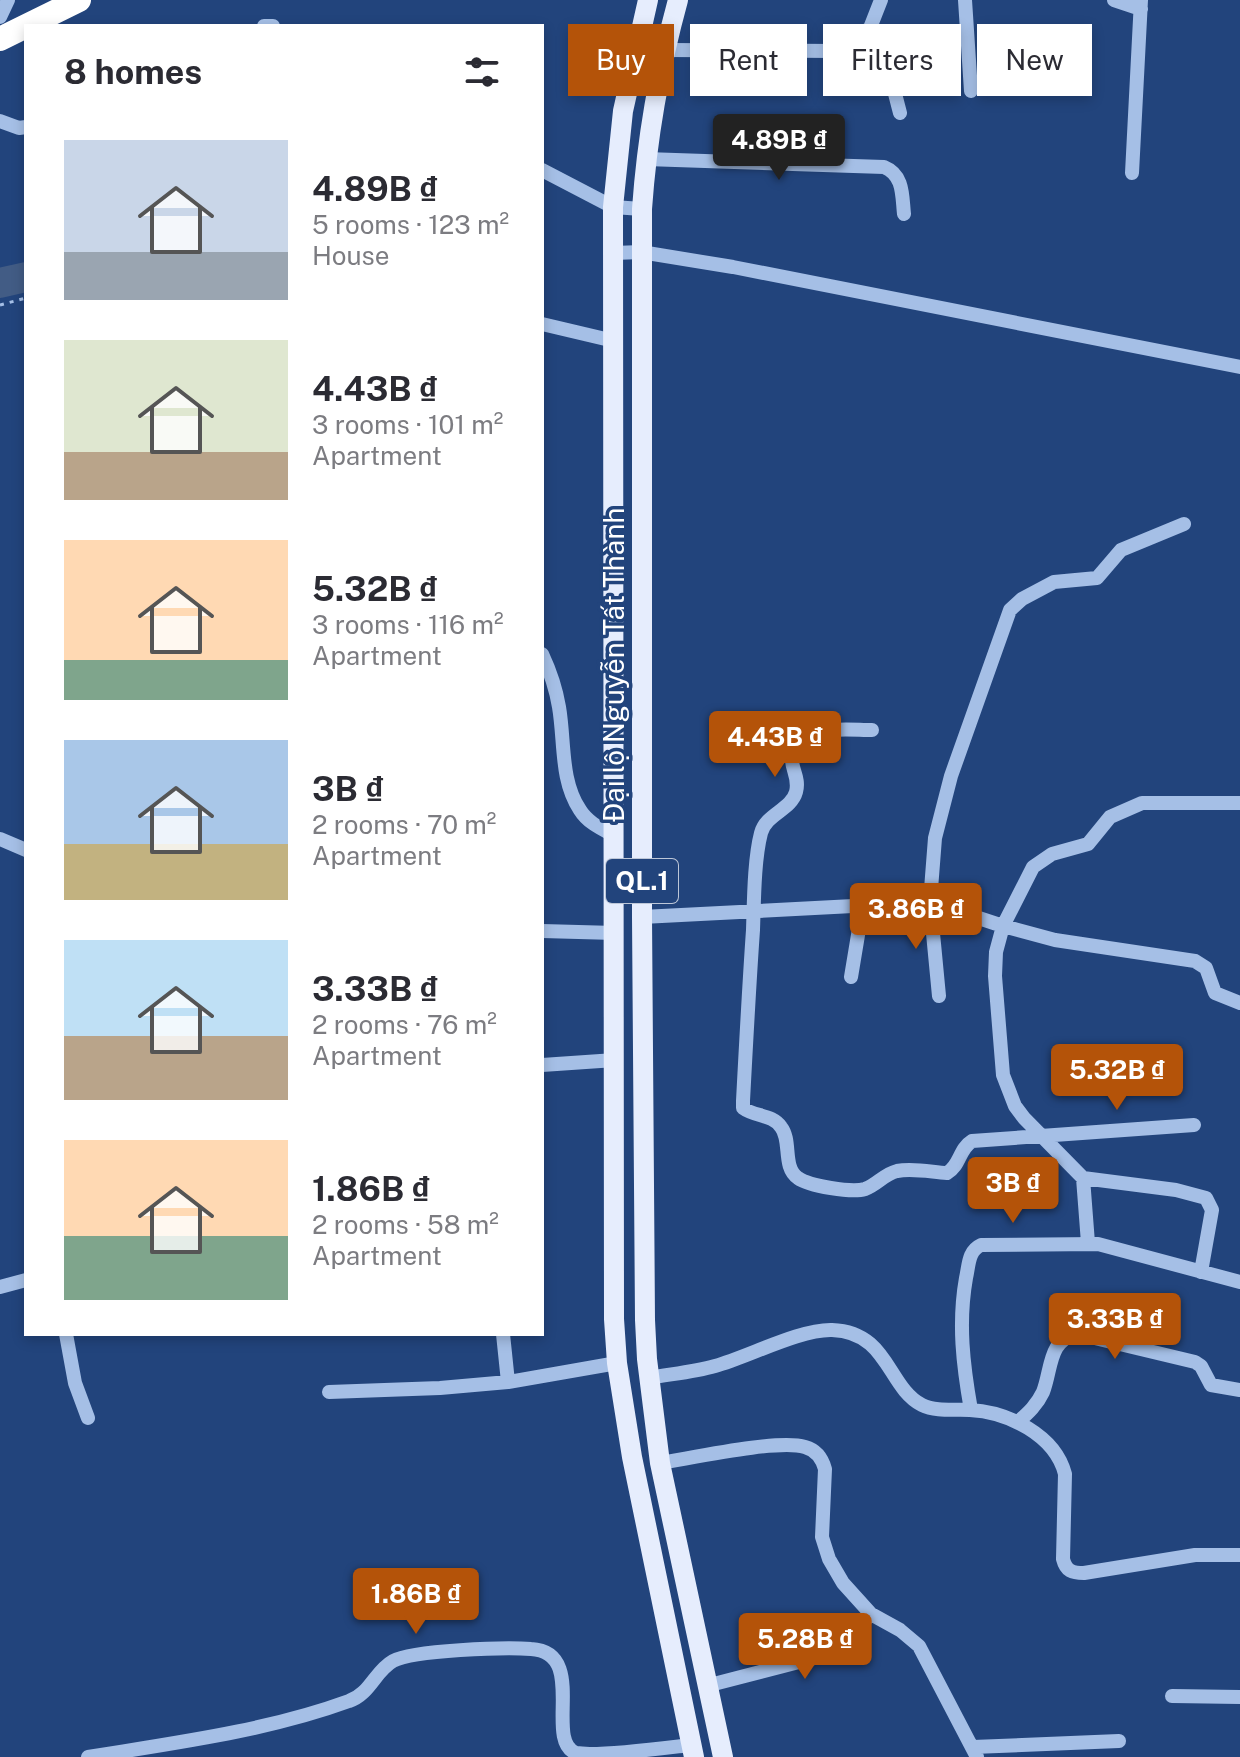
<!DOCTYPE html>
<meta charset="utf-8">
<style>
body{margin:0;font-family:"Public Sans",sans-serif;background:#f2f2f3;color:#2b2b33;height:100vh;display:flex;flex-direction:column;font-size:30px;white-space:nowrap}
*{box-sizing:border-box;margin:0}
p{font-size:26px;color:#7c7c81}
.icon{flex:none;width:44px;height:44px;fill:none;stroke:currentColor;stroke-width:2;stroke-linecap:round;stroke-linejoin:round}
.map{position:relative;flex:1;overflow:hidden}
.sheet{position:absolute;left:24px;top:24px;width:520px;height:1312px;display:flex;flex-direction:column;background:#fff;border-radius:0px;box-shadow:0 4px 12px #0003}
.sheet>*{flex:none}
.guide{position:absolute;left:568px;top:24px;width:552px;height:72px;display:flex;gap:16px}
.price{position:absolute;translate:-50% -68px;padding:0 18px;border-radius:8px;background:#b45309;color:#fff;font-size:26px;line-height:52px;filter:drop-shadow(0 2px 4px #0008)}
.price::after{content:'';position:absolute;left:50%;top:48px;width:24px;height:18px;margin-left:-12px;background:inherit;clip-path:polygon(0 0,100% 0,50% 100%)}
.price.active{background:#222;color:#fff}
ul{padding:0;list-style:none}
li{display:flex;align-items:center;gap:24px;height:200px;padding:0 40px}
li span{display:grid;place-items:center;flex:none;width:224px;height:160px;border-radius:0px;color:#555}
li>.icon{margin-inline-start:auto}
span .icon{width:96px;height:96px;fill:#fffc;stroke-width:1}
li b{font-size:34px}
h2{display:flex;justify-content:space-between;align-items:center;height:96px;padding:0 40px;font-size:34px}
.chip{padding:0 28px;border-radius:0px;background:#fff;box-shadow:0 4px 12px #0003;font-size:28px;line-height:72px}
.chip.active{background:#b45309;color:#fff}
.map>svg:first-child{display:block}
</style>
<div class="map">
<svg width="1240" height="1757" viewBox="0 0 1240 1757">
<rect width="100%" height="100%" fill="#22447c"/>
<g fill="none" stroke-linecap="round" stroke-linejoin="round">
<path stroke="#425c85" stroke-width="30" d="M0,283l26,-6"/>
<path stroke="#a5bfe6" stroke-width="3" stroke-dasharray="4 6" stroke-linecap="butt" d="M0,305l26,-7"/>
<path stroke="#a5bfe6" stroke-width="14" d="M965,0l6,91
M1114,0l27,9
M0,17l8,-17
M264,26h9
M870,28l14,23 16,62
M665,50l170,1 35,-23 11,-28
M0,121l19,7 7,-1
M646,159l238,8c20,8 18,29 20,47
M542,170l71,37 29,2
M1132,173l9,-173
M614,253l27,-1 92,15 507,100
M542,324l72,17
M542,654c8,17 14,35 17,53 6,35 1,73 21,103 8,13 22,19 35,26
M872,730c-20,0 -48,-4 -65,8 -30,22 -5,32 -11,54 -5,18 -30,22 -35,41 -7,27 -7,69 -8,97 -4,57 -7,114 -10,171v7c12,9 29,6 38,19 11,14 1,40 17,51 11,8 54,15 67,11 12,-4 19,-15 32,-18 16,-3 34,1 50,2 13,-7 12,-24 25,-32l222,-16
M0,839l26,11
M642,917l288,-15 73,24 52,14 140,21 11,7 9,25 25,10
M542,931l73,2
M851,977l12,-72
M939,996l-9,-94 5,-64 16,-62 59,-166 12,-11 32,-17 43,-4 24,-28 63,-26
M542,1065l73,-5
M1083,1178l93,12 30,8 6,12 -11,62
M1088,1243l-5,-65 -59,-60 -9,-12 -12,-31 -8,-99 1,-24 7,-26 30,-59 19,-13 36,-10 22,-27 32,-14h98
M0,1287l26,-7
M66,1334l9,49 13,35
M503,1334l5,48
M649,1378c22,-4 45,-6 66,-12 33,-9 85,-37 117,-36 57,2 55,57 90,75 14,7 33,4 48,5 38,2 85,25 95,64l-2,85c3,12 9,14 21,14l111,-18h45
M329,1392l111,-4 68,-6 109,-19
M971,1410c-8,-45 -13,-87 -5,-132 3,-13 2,-27 15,-33l117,-1 142,38
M1018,1422c10,-9 19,-17 25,-30 9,-23 5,-53 35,-58l117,28 6,4 10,19 29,5
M660,1463c32,-5 118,-24 145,-16 11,3 17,11 20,22l-3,68 7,22 14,24 28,31 29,16 19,16 58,111
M706,1686l116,-30 19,-12 30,-30
M1172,1696l68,1
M973,1747l146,-6
M88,1757c86,-14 179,-26 261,-56 21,-7 26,-30 44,-40 20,-11 113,-14 138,-12 58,3 12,92 45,104 21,4 88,-5 114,-8"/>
<path stroke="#e6edfd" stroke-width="20" d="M648,0l-25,111 -10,96 1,1112 3,44 15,94 62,300
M678,0c-19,69 -31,138 -36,209v708l3,403 2,39 13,104 63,294"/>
<path stroke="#fff" stroke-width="24" d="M0,39l79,-39"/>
</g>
<g text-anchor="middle" stroke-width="7" stroke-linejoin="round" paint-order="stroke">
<rect fill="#22447c" stroke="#bdc7d8" stroke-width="2" x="606" y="859" width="72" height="44" rx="6"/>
<g font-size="26" font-weight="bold" fill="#fff">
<text x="642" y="890">QL.1</text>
</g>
<g font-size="28" fill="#fff" stroke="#22447c">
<text transform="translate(614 665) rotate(-90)" y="10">Đại lộ Nguyễn Tất Thành</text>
</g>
</g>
</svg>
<b class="price active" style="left:779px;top:182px">4.89B ₫</b>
<b class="price" style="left:775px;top:779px">4.43B ₫</b>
<b class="price" style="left:916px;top:951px">3.86B ₫</b>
<b class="price" style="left:1117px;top:1112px">5.32B ₫</b>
<b class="price" style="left:1013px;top:1225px">3B ₫</b>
<b class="price" style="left:1115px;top:1361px">3.33B ₫</b>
<b class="price" style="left:416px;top:1636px">1.86B ₫</b>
<b class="price" style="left:805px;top:1681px">5.28B ₫</b>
<div class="guide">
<a class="chip active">Buy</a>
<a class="chip">Rent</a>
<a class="chip">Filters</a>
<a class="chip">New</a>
</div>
<section class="sheet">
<h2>8 homes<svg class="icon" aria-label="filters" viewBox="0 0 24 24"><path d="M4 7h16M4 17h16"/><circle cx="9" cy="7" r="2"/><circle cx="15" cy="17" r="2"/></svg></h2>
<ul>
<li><span style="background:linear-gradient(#c9d6e8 70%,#9aa5b1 0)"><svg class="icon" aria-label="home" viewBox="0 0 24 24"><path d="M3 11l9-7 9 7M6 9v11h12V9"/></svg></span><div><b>4.89B ₫</b><p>5 rooms · 123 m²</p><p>House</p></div></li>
<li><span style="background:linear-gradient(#dfe7d0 70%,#b9a48a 0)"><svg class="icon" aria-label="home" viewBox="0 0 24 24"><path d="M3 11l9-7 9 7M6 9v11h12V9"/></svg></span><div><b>4.43B ₫</b><p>3 rooms · 101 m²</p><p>Apartment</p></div></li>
<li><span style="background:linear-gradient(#ffd9b3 75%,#7fa58c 0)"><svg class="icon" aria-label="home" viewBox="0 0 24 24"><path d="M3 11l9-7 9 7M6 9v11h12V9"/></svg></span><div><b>5.32B ₫</b><p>3 rooms · 116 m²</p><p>Apartment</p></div></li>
<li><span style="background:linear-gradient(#a9c7e8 65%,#c2b280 0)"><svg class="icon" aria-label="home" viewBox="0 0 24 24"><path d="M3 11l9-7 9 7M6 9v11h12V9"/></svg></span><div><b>3B ₫</b><p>2 rooms · 70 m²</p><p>Apartment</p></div></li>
<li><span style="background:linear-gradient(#bfe0f5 60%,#b9a48a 0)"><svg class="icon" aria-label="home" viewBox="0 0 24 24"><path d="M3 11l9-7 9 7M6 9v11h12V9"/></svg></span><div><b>3.33B ₫</b><p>2 rooms · 76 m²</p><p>Apartment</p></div></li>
<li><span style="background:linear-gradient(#ffd9b3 60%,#7fa58c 0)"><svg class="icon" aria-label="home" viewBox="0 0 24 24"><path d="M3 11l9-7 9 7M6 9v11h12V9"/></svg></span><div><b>1.86B ₫</b><p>2 rooms · 58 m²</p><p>Apartment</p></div></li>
</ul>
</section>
</div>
